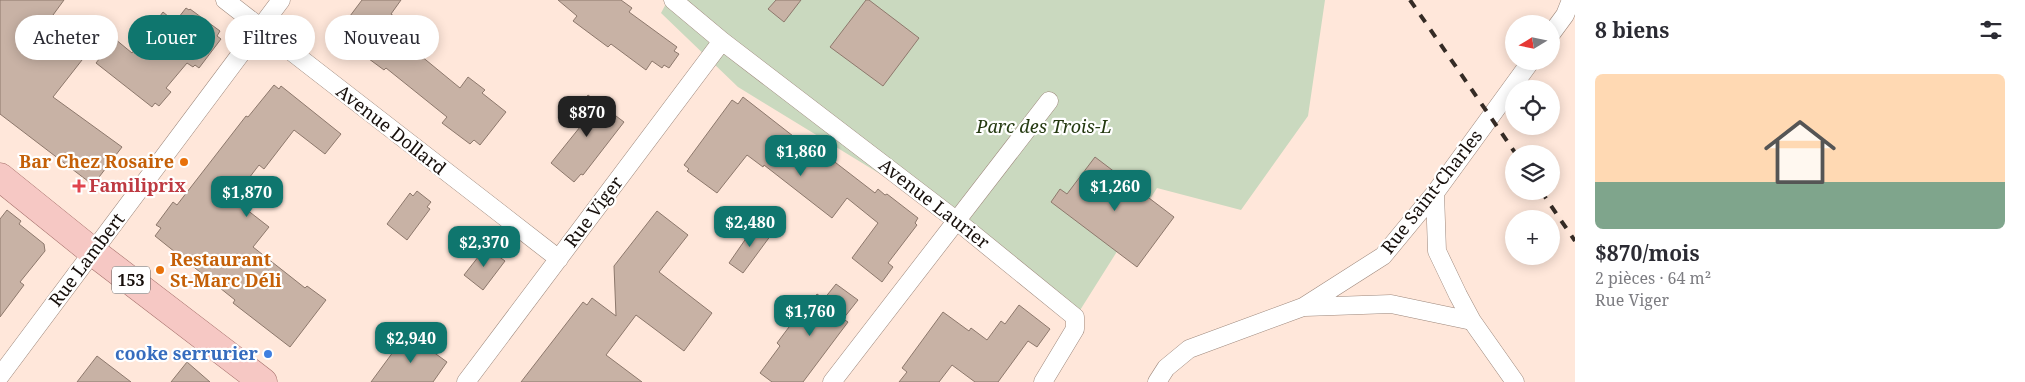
<!DOCTYPE html>
<html lang="fr">
<meta charset="utf-8">
<style>
body{margin:0;font-family:"Noto Serif",serif;background:#f7f7f7;color:#2b2b33;height:100vh;display:flex;flex-direction:column;font-size:19px;white-space:nowrap}
*{box-sizing:border-box;margin:0}
p{font-size:16px;color:#7c7c81}
.icon{flex:none;width:28px;height:28px;fill:none;stroke:currentColor;stroke-width:2;stroke-linecap:round;stroke-linejoin:round}
.map{position:relative;flex:1;overflow:hidden}
.panel{display:flex;flex-direction:column;background:#fff;width:450px}
.panel>*{flex:none}
.banner{position:absolute;left:15px;top:15px;width:475px;height:45px;display:flex;gap:10px}
.needle{width:32px;rotate:260deg}
.tools{position:absolute;left:1505px;top:15px;display:grid;gap:10px}
.tools a{display:grid;place-items:center;width:55px;height:55px;border-radius:50%;background:#fff;box-shadow:0 2px 12px #0003;font-size:25px}
.price{position:absolute;translate:-50% -42px;padding:0 11px;border-radius:10px;background:#0f766e;color:#fff;font-size:16px;line-height:32px;filter:drop-shadow(0 1px 2px #0008)}
.price::after{content:'';position:absolute;left:50%;top:30px;width:15px;height:11px;margin-left:-8px;background:inherit;clip-path:polygon(0 0,100% 0,50% 100%)}
.price.current{background:#222;color:#fff}
ul{padding:0;list-style:none}
li{display:grid;align-content:center;gap:10px;height:265px;padding:0 20px}
li span{display:grid;place-items:center;height:155px;border-radius:8px;color:#555}
li>.icon{margin-inline-start:auto}
span .icon{width:90px;height:90px;fill:#fffc;stroke-width:1}
li b{font-size:21px}
h2{display:flex;justify-content:space-between;align-items:center;height:60px;padding:0 20px;font-size:21px}
.tag{padding:0 18px;border-radius:22px;background:#fff;box-shadow:0 2px 12px #0003;font-size:18px;line-height:45px}
.tag.current{background:#0f766e;color:#fff}
main{display:flex;flex:1;min-height:0}
.map>svg:first-child{display:block}
</style>
<main>
<div class="map">
<svg width="1575" height="382" viewBox="0 0 1575 382">
<rect width="100%" height="100%" fill="#ffe7da"/>
<path fill="#cad9bf" d="M668,0h657l-17,116 -67,94 -84,-22 -80,127 -120,-94 -219,-134 -77,-74z"/>
<path fill="#c8b2a5" stroke="#8d786c" d="M0,0h64l-11,15 40,31 -40,51 69,50 -29,38 -93,-71z
M362,0h39l-10,14 4,3 -8,11 73,60 8,-11 17,13 -3,3 24,19 -26,33 -6,-5 -4,4 -28,-21 5,-6 -61,-49 -2,2 -42,-31 5,-7 -6,-4z
M558,0h63l11,8 -3,4 48,35 -3,4 5,3 -10,14 -5,-3 -2,3 -10,-7 -6,9 -35,-26 -3,3 -35,-26 4,-5z
M776,0h25l-17,22 -16,-13z
M866,0h3l50,38 -36,48 -53,-39z
M186,8l3,2 1,-1 30,22 -3,5 4,3 -22,29 -4,-3 -2,2 -6,-4 -21,25 5,4 -12,14 -4,-3 -3,4 -56,-44 19,-24 17,14 31,-41 12,10z
M274,85l5,4 2,-3 60,48 -16,20 -31,-24 -30,39 -5,-4 -26,34 36,28 -16,20 52,41 2,-2 19,14 -36,47 -57,-44 2,-3 -80,-64 6,-8 -5,-3 17,-23 4,3 69,-89 2,1z
M588,95l36,27 -41,53 -2,-1 -7,8 -23,-19 29,-36 -10,-8z
M743,97l59,46 3,-4 70,54 3,-4 7,6 2,-1 31,24 -3,5 2,2 -29,38 5,4 -11,15 -30,-24 26,-35 -31,-25 -15,20 -68,-53 -1,2 -16,-12 -30,38 -30,-22 2,-2 -5,-4 48,-65 6,4z
M1095,157l79,60 -37,50 -86,-65 9,-13 7,5z
M417,191l14,11 -4,5 3,2 -23,31 -20,-16 23,-31 3,3z
M7,210l14,11 -2,3 25,20 1,7 -25,31 4,3 -24,32v-98z
M657,211l31,24 -29,37 53,41 -28,38 -48,-36 -30,40 36,27h-121l62,-80 4,3 5,-7 24,18 -2,-50z
M756,224l15,11 -28,38 -14,-10z
M486,247l19,14 -22,29 -19,-15z
M836,284l22,16 -15,19 5,3 -45,60h-31l-12,-9 20,-27 -3,-3 24,-32 2,1 14,-18 7,5z
M1019,305l31,24 -13,18 -9,-6 -30,41h-23l-23,-17 -13,17h-40l8,-10 -5,-4 41,-56 26,19 2,-3 16,12 14,-19 4,3z
M407,333l40,29 -14,20h-62z
M97,356l34,26h-54z
M187,362l23,20h-39z"/>
<g fill="none" stroke-linecap="round" stroke-linejoin="round">
<g stroke="#9d877b" stroke-width="19">
<path id="minor" d="M225,0l334,259
M673,0l49,41 235,180 118,96v12l-32,53
M1551,34l14,-19 6,-15
M1435,193l2,58 21,44 14,26 43,61
M1305,307l86,-3 81,17
M0,376l281,-376
M466,382l256,-341
M832,382l217,-281
M1157,382l9,-14 23,-19 114,-42 80,-51 52,-63 96,-132"/>
</g>
<g stroke="#a46f6a" stroke-width="29">
<path id="primary" d="M0,177l93,75 170,130"/>
</g>
<use href="#minor" stroke="#fff" stroke-width="18"/>
<use href="#primary" stroke="#f6c8c4" stroke-width="28"/>
<path stroke="#352b25" stroke-width="4" stroke-dasharray="9 9" stroke-linecap="butt" d="M1410,0l106,154
M1541,191l34,50"/>
</g>
<g fill="#e8710a" stroke="#fff" stroke-width="2">
<circle cx="184" cy="162" r="5"/>
<circle cx="160" cy="270" r="5"/>
</g>
<path fill="#e0444e" stroke="#fff" stroke-width="2" d="M76.5 178.5h5v5h5v5h-5v5h-5v-5h-5v-5h5z"/>
<circle fill="#3f7fe0" stroke="#fff" stroke-width="2" cx="268" cy="354" r="5"/>
<g text-anchor="middle" stroke-width="4.5" stroke-linejoin="round" paint-order="stroke">
<rect fill="#fff" stroke="#5d5754" stroke-width="1" x="112" y="266.5" width="38" height="27" rx="4"/>
<g font-size="16" font-weight="bold" fill="#170f0b">
<text x="131" y="286">153</text>
</g>
<g font-size="18" font-style="italic" fill="#253a11" stroke="#fff">
<text x="1044" y="133">Parc des Trois-L</text>
</g>
<g font-size="18" fill="#170f0b" stroke="#fff">
<text transform="translate(391 130) rotate(38)" y="6">Avenue Dollard</text>
<text transform="translate(1432 192) rotate(-52)" y="6">Rue Saint-Charles</text>
<text transform="translate(934 204) rotate(38)" y="6">Avenue Laurier</text>
<text transform="translate(594 212) rotate(-53)" y="6">Rue Viger</text>
<text transform="translate(87 260) rotate(-53)" y="6">Rue Lambert</text>
</g>
<g font-size="18" font-weight="bold" fill="#c56008" stroke="#fff" text-anchor="end">
<text x="174" y="168">Bar Chez Rosaire</text>
<text x="170" y="266" text-anchor="start">Restaurant<tspan x="170" dy="21">St-Marc Déli</tspan></text>
</g>
<g font-size="18" font-weight="bold" fill="#be3a42" stroke="#fff" text-anchor="start">
<text x="89" y="192">Familiprix</text>
</g>
<g font-size="18" font-weight="bold" fill="#366cbe" stroke="#fff" text-anchor="end">
<text x="258" y="360">cooke serrurier</text>
</g>
</g>
</svg>
<div class="tools">
<a><svg class="needle" viewBox="-14 -14 28 28"><path d="M0-13l5 13h-10z" fill="#e53935"/><path d="M0 13l5-13h-10z" fill="#7c7c81"/></svg></a>
<a><svg class="icon" aria-label="locate" viewBox="0 0 24 24"><circle cx="12" cy="12" r="6"/><path d="M12 2v4M12 18v4M2 12h4M18 12h4"/></svg></a>
<a><svg class="icon" aria-label="layers" viewBox="0 0 24 24"><path d="M12 4l9 5-9 5-9-5zM3 14l9 5 9-5"/></svg></a>
<a>+</a>
</div>
<b class="price current" style="left:587px;top:138px">$870</b>
<b class="price" style="left:801px;top:177px">$1,860</b>
<b class="price" style="left:1115px;top:212px">$1,260</b>
<b class="price" style="left:247px;top:218px">$1,870</b>
<b class="price" style="left:750px;top:248px">$2,480</b>
<b class="price" style="left:484px;top:268px">$2,370</b>
<b class="price" style="left:810px;top:337px">$1,760</b>
<b class="price" style="left:411px;top:364px">$2,940</b>
<div class="banner">
<a class="tag">Acheter</a>
<a class="tag current">Louer</a>
<a class="tag">Filtres</a>
<a class="tag">Nouveau</a>
</div>
</div>
<section class="panel">
<h2>8 biens<svg class="icon" aria-label="filters" viewBox="0 0 24 24"><path d="M4 7h16M4 17h16"/><circle cx="9" cy="7" r="2"/><circle cx="15" cy="17" r="2"/></svg></h2>
<ul>
<li><span style="background:linear-gradient(#ffd9b3 70%,#7fa58c 0)"><svg class="icon" aria-label="home" viewBox="0 0 24 24"><path d="M3 11l9-7 9 7M6 9v11h12V9"/></svg></span><div><b>$870/mois</b><p>2 pièces · 64 m²</p><p>Rue Viger</p></div></li>
</ul>
</section>
</main>
